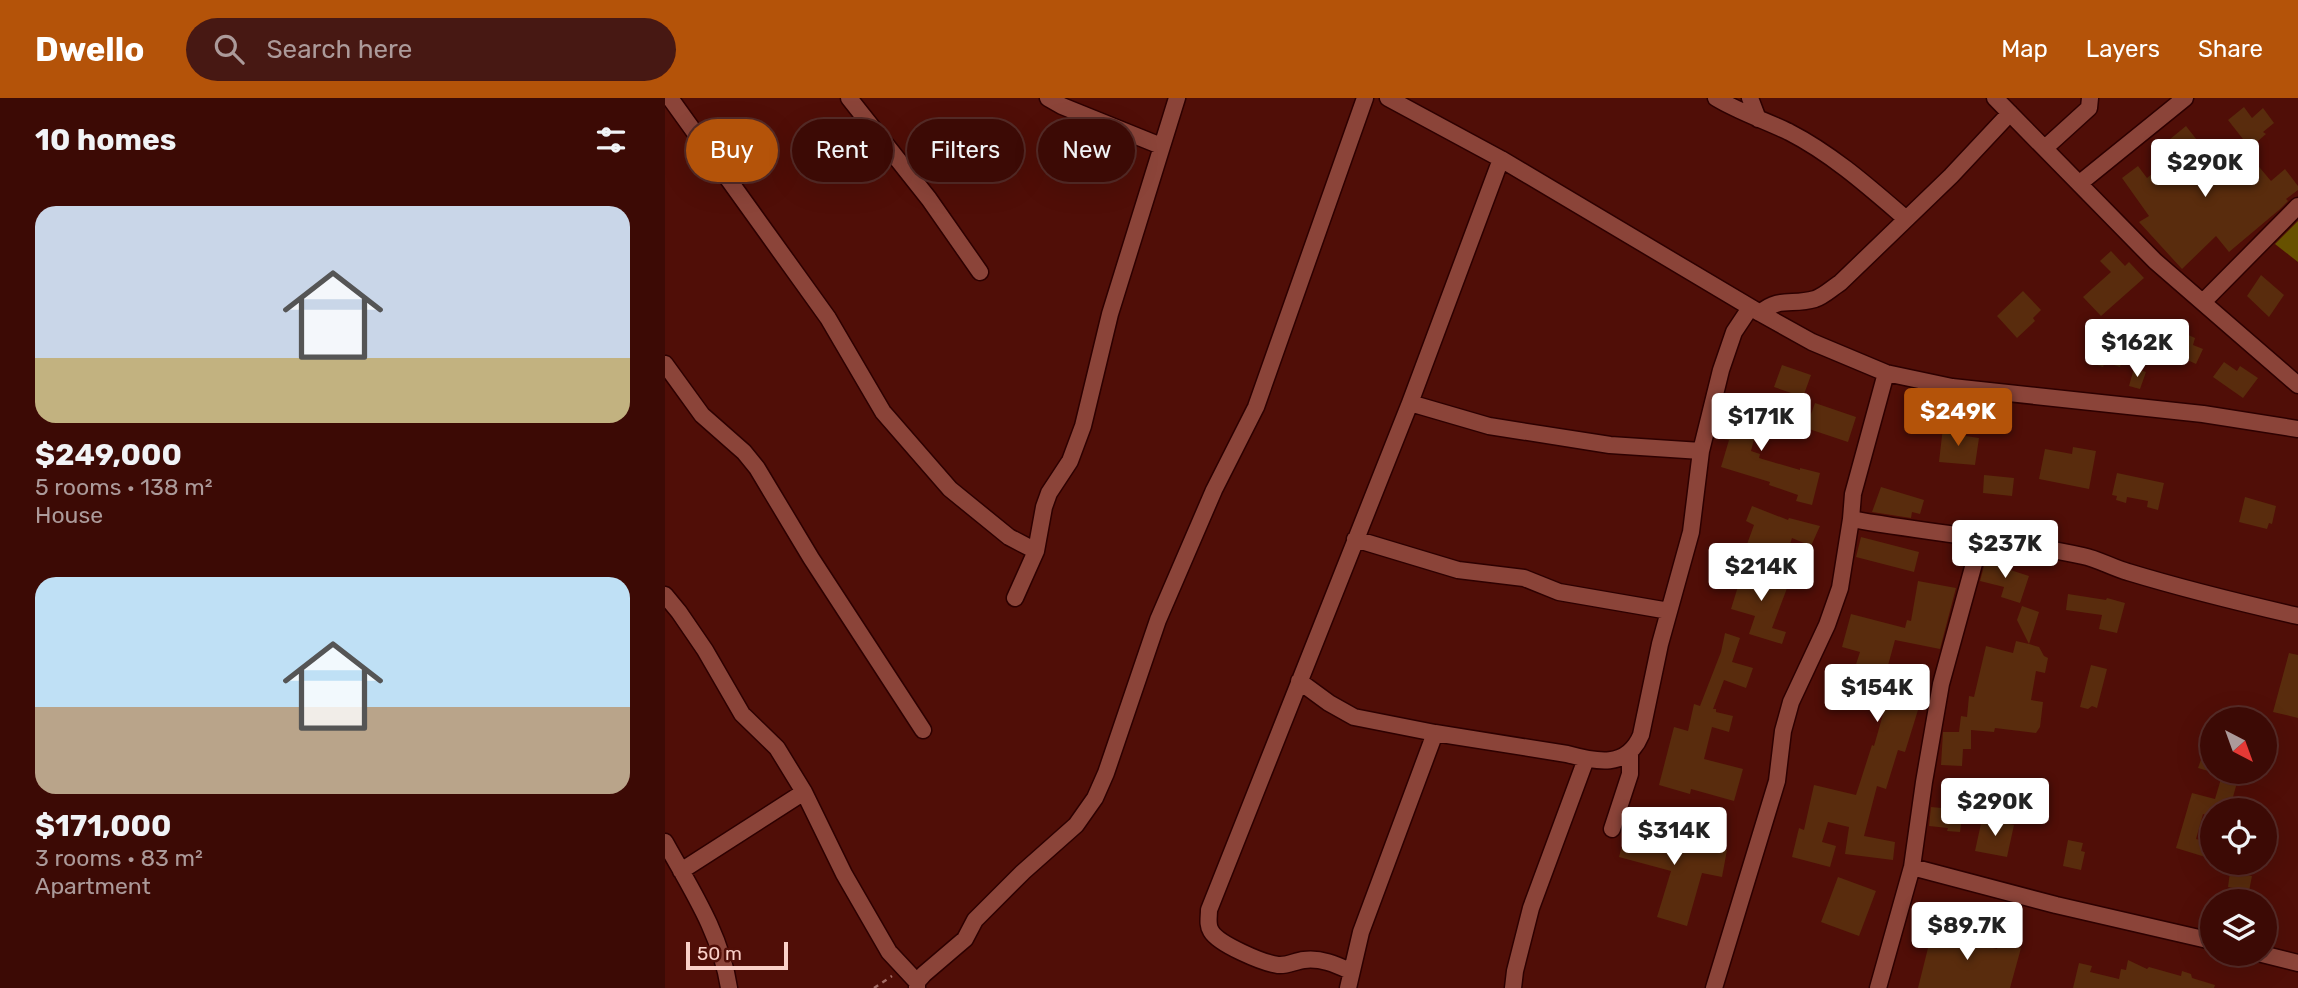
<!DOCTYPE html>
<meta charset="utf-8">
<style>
body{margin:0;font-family:Rubik,sans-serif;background:#471813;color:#f1f3f6;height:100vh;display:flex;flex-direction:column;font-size:26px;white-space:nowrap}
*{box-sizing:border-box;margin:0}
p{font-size:23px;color:#ac9a9a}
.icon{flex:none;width:38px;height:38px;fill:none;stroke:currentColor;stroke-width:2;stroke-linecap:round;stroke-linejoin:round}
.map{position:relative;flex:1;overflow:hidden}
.drawer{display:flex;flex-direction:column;background:#3c0a05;width:665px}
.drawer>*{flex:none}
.top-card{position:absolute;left:21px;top:21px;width:665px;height:63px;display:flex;gap:14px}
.needle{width:46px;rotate:139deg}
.tools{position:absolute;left:1535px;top:609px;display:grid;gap:14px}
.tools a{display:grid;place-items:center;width:77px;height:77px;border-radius:50%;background:#3c0a05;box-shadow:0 7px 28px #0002,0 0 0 2px #552b27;font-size:35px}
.scale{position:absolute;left:21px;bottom:18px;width:102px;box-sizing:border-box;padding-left:7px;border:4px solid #fad0c8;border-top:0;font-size:19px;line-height:24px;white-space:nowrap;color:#fad0c8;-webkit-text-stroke:5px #500e07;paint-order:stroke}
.price{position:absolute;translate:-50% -60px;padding:0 16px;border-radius:7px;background:#fff;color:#222;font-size:23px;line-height:46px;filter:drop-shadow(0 2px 4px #0008)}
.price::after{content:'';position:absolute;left:50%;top:42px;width:21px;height:16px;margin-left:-10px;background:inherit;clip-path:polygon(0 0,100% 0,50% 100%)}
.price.on{background:#b45309;color:#fff}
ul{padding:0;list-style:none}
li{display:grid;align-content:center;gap:14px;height:371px;padding:0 35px}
li span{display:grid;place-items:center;height:217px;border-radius:21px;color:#555}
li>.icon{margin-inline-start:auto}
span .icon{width:126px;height:126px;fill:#fffc;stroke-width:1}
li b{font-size:30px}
h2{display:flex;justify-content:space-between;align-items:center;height:84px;padding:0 35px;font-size:30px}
.chip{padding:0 24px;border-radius:32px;background:#3c0a05;box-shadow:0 7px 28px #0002,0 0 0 2px #552b27;font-size:24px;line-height:63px}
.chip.on{background:#b45309;color:#fff}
header{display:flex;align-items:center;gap:42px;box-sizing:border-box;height:98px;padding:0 35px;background:#b45309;color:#fff}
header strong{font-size:33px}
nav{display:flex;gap:38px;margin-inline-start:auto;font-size:24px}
.search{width:490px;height:63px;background:#471813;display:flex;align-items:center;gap:18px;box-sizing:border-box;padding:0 24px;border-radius:38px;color:#ac9a9a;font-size:26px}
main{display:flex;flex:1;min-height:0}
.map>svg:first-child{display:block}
</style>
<header>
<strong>Dwello</strong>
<div class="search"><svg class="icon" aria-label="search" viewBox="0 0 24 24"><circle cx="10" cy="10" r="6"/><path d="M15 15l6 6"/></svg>Search here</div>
<nav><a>Map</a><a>Layers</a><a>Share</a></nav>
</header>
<main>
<section class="drawer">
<h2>10 homes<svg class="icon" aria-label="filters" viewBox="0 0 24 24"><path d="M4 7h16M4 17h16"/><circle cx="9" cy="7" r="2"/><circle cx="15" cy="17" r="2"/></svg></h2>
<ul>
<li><span style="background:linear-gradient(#c9d6e8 70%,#c2b280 0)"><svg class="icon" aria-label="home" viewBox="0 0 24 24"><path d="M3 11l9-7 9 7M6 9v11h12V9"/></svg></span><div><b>$249,000</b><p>5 rooms · 138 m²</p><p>House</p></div></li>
<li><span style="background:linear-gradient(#bfe0f5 60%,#b9a48a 0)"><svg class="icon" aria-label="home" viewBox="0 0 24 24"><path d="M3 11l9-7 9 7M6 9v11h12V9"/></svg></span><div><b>$171,000</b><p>3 rooms · 83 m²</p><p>Apartment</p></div></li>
</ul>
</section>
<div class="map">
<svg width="1633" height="890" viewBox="0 0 1633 890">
<rect width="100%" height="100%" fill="#500e07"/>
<path fill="#675100" d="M1633,123v41l-23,-18z"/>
<path fill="#592c0d" d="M1579,9l8,11 11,-10 11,15 -11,9 3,2 -16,14 -22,-28z
M1521,28l39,50 24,-21 22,26 14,-12 13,17v4l-12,9 2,2 -9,9 -50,42 -13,-16 -34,33 -43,-47 10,-6 -27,-38 16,-12 9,12 27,-22 -10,-12z
M1446,153l14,15 4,-4 15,16 -43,38 -18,-19 28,-25 -11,-11z
M1596,177l23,20 -15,22 -22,-21z
M1358,193l18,19 -8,8 2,3 -18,17 -20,-22z
M1440,221l14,3 -3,21 11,4 -7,20 -15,-5 -2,5 -17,-6 8,-25 8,3z
M1512,232l18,8 -2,7 10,4 -7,15 -28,-13z
M1559,264l13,9 3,-5 18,12 -15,20 -30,-21z
M1117,267l29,10 -8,22 -29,-10z
M1469,270l12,4 -6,17 -11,-3z
M1069,295l30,7 -13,51 9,3 -1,4 41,12v-2l20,5 -8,32 -16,-4 2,-6 -29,-10 1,-3 -49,-15 8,-27 -6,-1z
M1150,305l41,14 -8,25 -42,-14z
M1278,329l16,2v6l20,3 -4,27 -36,-3z
M1408,349l23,4 -7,38 -50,-10 6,-30 27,5z
M1452,375l47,10 -6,27 -11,-3 1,-6 -21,-4 -1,6 -10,-3 1,-4 -5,-1z
M1319,377l30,3 -2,18 -29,-3z
M1216,389l43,13 -4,14 -8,-2 -1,6 -39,-6z
M1580,399l31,9 -4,18 -3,-1 -2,6 -28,-7z
M1087,408l36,14 1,-2 31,8 -9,20 -19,-8 -7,22 -39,-13 8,-22 -8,-4z
M1196,439l58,15 -5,20 -58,-15z
M1322,457l10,3 -2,7 34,11 -9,27 -19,-6 3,-10 -24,-6z
M1079,469l45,16 -17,45 14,4 -4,12 -33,-10 6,-18 -24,-7z
M1253,483l38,7 -16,61 -45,-9 -8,29 36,6 -5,35 -13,42 -7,-2 -12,39 -9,-3 -13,50 31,6 -2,18 -48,-6 4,-27 -21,-5 -6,20 14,4 -6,21 -38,-10 7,-29 5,2 10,-45 42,10 16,-50 2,1 12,-42 -39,-12 13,-40 -18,-5 9,-33 54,14 2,-8 4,1z
M1403,496l38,6 1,-2 18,5 -8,30 -18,-4 3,-14 -36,-5z
M1357,508l17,6 -10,32 10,3 5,9 4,2 -3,15 -9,-2 -5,29 12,2 -3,25 -4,6 -41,-5 -1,4 -23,-2v19h-8l-1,17 -21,-1 2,-33h16l2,-16 6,1 2,-21 5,1 12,-51 27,7 3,-12 13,3 -12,-24z
M1060,535l15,5 -8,24 21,6 -7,20 -22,-8 -11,29h3v3l17,4 -4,16 -17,-5 -8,32 39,10 -9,32 -43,-12 -1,5 -31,-9 15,-58 14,4 6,-27 6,2 21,-54z
M1624,555l9,2v63l-25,-6z
M1426,567l16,4 -10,39 -5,-2 -4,3 -8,-2z
M1538,656l9,3v15l-14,-4z
M1558,674h17l-9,32 11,3 -1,3h-29v7l-9,-3 -7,25 16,4v16l-36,-11 16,-55 23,6z
M1266,709l32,3 -3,22 -13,-1 1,-3 -19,-2z
M1317,721l32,6 -7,32 -32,-6z
M963,726l49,15 50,11 -5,27 -20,-4 -15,53 -30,-9 14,-46 -52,-14z
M1403,742l15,3 -2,8 4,1 -4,18 -18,-4z
M1565,774l22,4 -3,15 -21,-4z
M1173,779l38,14 -17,45 -38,-14z
M1269,826l31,8 -1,4 14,4 -1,4 20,5 2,-7 22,6 -11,40h-92z
M1463,862l19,9 2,-2 32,9 1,-5 9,3 1,4 23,7 -1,3h-141l6,-25 13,3 -2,6 29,7 2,-10 5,1z"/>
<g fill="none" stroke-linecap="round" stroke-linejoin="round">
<g stroke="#2d0000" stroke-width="19">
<path id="minor" d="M5,0l158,220 55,94 67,77 59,48 27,14
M184,0l80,101 51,73
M383,0l14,8 99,40
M723,0l113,61 259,154 52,29 74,31 66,14 251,27 95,15
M1051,0c23,14 48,22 73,34 43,22 80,55 116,86
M1085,0l8,21
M1330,0l160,163 143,124
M1380,50l44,-40 1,-10
M1415,85l105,-85
M1538,204l95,-96
M1095,215c20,-17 32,-7 55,-14 9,-3 17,-11 25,-16l111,-107 59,-63
M0,266l37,51 42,37 13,16 54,90 112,172
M745,305l79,23 121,19 91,6
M1186,421c77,14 155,20 232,37 15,3 30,12 45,16 56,17 113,31 170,44
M690,441l103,31 66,8 35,14 110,19
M0,497l14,17 26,38 37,64 35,34 27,44 40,82 45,78 28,30
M350,500l21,-47 8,-44 5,-14 21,-32 13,-35 27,-112 67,-216
M634,583l30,22 25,14 81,16 132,21c29,8 60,15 74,-19l19,-91 31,-112 10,-81 20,-81 13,-38 16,-24
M947,731l18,-55v-22
M0,744c26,47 56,92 64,146
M1247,769l144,38 156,36
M16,773l123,-79
M1597,856l36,9
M685,873c-15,-7 -29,-13 -46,-11 -9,1 -17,6 -26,5 -15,-2 -60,-21 -67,-34 -4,-6 -2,-14 -2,-21l201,-507 91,-244
M252,890v-6l7,-8 41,-35 10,-19 48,-48 53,-47 19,-27 11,-25 52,-153 56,-130 42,-83 109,-309
M683,890l13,-56 74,-199
M848,890l2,-17 16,-63 55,-149
M1049,890l63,-207 6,-50 8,-29 36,-77 13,-37 11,-69 2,-25 33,-121
M1213,890l34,-121 12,-85 17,-98 40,-146"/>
</g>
<path stroke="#a26b64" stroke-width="2.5" stroke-dasharray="5 5" stroke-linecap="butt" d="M209,890l18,-12"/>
<use href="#minor" stroke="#8b4439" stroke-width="16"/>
</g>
</svg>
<div class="tools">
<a><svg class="needle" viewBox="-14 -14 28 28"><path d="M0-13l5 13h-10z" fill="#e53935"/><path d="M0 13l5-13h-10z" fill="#ac9a9a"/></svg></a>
<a><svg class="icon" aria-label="locate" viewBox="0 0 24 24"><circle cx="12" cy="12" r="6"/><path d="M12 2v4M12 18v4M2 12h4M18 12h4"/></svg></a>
<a><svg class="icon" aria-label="layers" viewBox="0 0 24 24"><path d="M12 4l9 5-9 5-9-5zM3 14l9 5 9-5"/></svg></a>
</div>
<div class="scale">50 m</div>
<b class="price" style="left:1540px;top:101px">$290K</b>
<b class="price" style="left:1472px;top:281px">$162K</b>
<b class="price on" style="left:1293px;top:350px">$249K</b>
<b class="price" style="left:1096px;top:355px">$171K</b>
<b class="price" style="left:1340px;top:482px">$237K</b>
<b class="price" style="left:1096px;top:505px">$214K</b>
<b class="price" style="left:1212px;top:626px">$154K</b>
<b class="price" style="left:1330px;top:740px">$290K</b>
<b class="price" style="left:1009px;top:769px">$314K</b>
<b class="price" style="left:1302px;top:864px">$89.7K</b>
<div class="top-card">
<a class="chip on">Buy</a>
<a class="chip">Rent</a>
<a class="chip">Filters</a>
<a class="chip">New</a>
</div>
</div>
</main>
